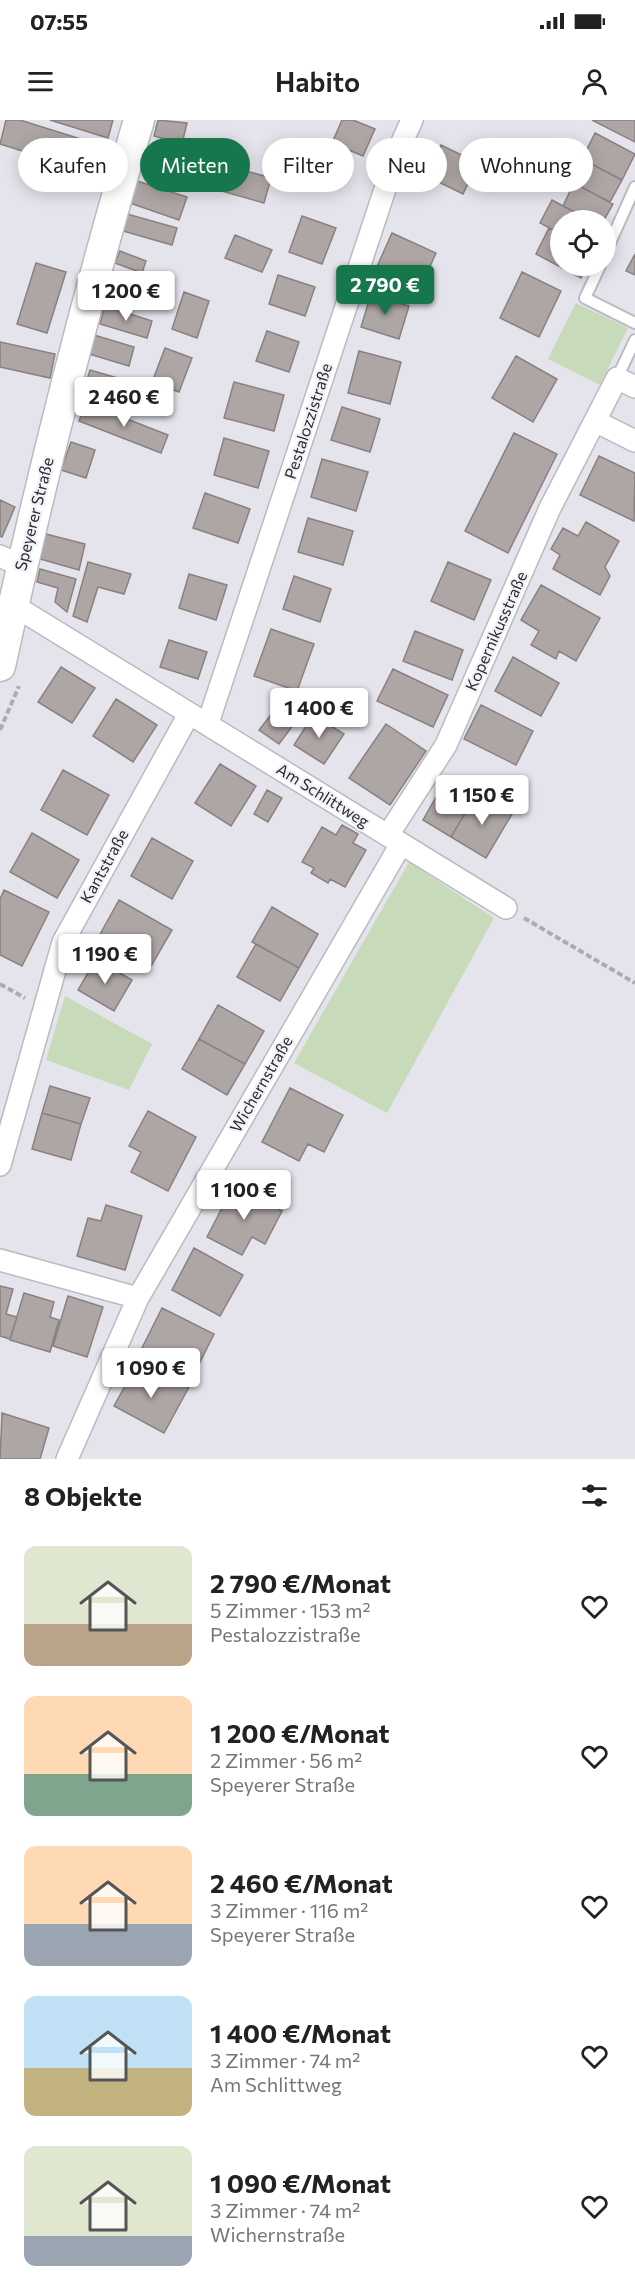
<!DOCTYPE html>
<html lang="de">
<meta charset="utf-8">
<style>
body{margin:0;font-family:Commissioner,sans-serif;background:#f2f2f2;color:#222;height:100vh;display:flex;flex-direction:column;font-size:22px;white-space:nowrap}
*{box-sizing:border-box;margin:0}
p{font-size:20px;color:#767676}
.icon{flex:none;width:33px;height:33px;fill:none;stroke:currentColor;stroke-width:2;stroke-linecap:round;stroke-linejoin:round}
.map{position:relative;height:1339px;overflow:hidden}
.sheet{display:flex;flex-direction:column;background:#fff;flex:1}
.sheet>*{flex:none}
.hud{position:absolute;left:18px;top:18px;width:600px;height:54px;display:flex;gap:12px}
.controls{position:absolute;left:550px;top:90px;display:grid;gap:12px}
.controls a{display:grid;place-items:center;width:66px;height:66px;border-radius:50%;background:#fff;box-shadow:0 3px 15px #0003;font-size:30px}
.price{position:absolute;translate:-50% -51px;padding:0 14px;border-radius:6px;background:#fff;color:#222;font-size:20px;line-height:39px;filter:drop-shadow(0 2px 3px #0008)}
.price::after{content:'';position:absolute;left:50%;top:36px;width:18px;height:14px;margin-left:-9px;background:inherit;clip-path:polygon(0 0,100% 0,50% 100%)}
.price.current{background:#16764c;color:#fff}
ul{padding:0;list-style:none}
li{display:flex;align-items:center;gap:18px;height:150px;padding:0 24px}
li span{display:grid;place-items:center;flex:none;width:168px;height:120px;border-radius:12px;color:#555}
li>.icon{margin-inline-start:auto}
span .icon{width:72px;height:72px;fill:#fffc;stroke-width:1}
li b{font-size:26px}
h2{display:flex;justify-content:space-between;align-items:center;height:72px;padding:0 24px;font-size:26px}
.pill{padding:0 21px;border-radius:27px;background:#fff;box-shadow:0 3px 15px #0003;font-size:21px;line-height:54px}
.pill.current{background:#16764c;color:#fff}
.status{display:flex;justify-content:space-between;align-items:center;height:42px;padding:0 30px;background:#fff;direction:ltr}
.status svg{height:16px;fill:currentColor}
header{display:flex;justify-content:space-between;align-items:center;height:78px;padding:0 24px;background:#fff;font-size:27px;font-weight:600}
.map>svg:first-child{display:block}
</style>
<div class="status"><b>07:55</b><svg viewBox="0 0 49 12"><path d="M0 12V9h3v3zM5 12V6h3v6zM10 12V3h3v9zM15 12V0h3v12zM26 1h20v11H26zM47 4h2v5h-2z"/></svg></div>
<header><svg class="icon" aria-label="menu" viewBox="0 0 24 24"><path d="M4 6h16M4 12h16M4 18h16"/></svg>Habito<svg class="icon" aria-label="person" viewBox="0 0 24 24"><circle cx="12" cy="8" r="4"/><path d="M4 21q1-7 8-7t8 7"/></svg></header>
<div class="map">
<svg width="635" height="1339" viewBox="0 0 635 1339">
<rect width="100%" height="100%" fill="#e5e4ec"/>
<path fill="#c7dbbb" d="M576,183l52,25 -28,57 -52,-26z
M409,742l85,56 -107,195 -93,-50z
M65,876l87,48 -23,46 -83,-30z"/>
<path fill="#aea6a5" stroke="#898180" stroke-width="1.5" d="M6,0h14l83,26 -8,28 -95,-30z
M50,0h63l-5,18z
M158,0l29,3 -5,21 -28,-8z
M342,0h11l22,9 -12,27 -31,-13z
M592,0h43v22z
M595,13l40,21 -13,26 -40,-21z
M152,24l119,34 -7,25 -120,-34z
M441,25l37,18 -15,31 -37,-18z
M582,39l40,21 -12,22 -39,-20z
M134,60l53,17 -8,23 -52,-18z
M574,63l39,21 -9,16h-14l-27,-14z
M552,80l11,6 27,14h-29v14l-21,-11z
M127,94l50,14 -5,17 -49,-14z
M302,96l34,12 -14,36 -33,-12z
M549,108l12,6v32h27l-7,12 -45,-24z
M392,113l44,20 -17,38 -44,-20z
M235,115l37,15 -10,22 -37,-14z
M120,131l26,10 -4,12 -27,-10z
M635,134v21l-9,-4z
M36,143l30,9 -19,61 -30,-9z
M522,152l39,19 -22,46 -39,-19z
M278,155l37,12 -10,29 -36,-12z
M114,156l48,14 -6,18 -47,-13z
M184,172l25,9 -12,37 -25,-9z
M371,174l38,12 -10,33 -38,-12z
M105,186l47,15 -5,17 -47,-14z
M267,211l32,11 -10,30 -33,-11z
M94,215l40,12 -5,19 -40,-12z
M0,222l55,12 -5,24 -50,-11z
M165,228l27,10 -13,34 -27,-10z
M359,231l42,11 -11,42 -42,-11z
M516,236l41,23 -24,43 -41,-24z
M90,250l52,15 -5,16 -52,-15z
M234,262l50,13 -10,36 -50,-13z
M86,283l82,32 -7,18 -82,-32z
M342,287l38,12 -10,33 -39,-12z
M514,313l43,21 -49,99 -43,-22z
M224,318l45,13 -11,37 -44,-13z
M71,322l24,8 -9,28 -25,-8z
M599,336l36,17 -1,48 -54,-26z
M322,339l46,13 -12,39 -45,-14z
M205,373l45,16 -12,34 -45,-15z
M0,380l15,7 -13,30 -2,-1z
M308,398l45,13 -10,34 -45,-13z
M586,402l33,19 -14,26 5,9 -10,19 -47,-26 7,-14 -9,-6 12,-21 15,8z
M46,414l39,10 -6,26 -39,-11z
M88,442l43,12 -7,20 -26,-7 -11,35 -14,-6z
M448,442l43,18 -17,40 -43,-19z
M40,449l36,10 -9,33 -12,-10 3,-14 -21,-6z
M189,454l38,11 -11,35 -37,-12z
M294,456l37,13 -11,33 -37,-13z
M541,465l59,33 -24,43 -17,-10 -3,8 -25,-14 8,-14 -18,-11z
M271,509l43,15 -17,47 -43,-15z
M415,511l48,19 -11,30 -49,-19z
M169,520l38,12 -9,27 -38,-12z
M513,537l46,26 -18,33 -46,-25z
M61,547l34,21 -23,35 -34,-21z
M393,549l55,26 -15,32 -56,-26z
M284,578l19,14 -24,32 -20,-14z
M116,579l41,26 -24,37 -40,-26z
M481,585l52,26 -17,34 -52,-26z
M313,595l31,19 -20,30 -30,-19z
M386,604l40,27 -36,54 -41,-27z
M220,644l36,22 -25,40 -36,-23z
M63,650l46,25 -22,40 -46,-25z
M448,656l29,17 -26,44 -28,-17z
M267,670l15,8 -14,24 -14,-8z
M477,673l35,21 -26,44 -35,-21z
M342,705l16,9 -5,9 13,7 -21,37 -15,-8 -2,4 -17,-10 3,-5 -12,-6 20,-35 14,8z
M32,713l47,27 -22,38 -47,-26z
M152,718l41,23 -21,38 -41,-23z
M4,770l45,22 -27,54 -22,-11v-56z
M119,780l53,30 -22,38 -52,-30z
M272,787l46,27 -19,34 -47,-26z
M256,824l43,24 -19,33 -43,-24z
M96,839l36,21 -18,31 -36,-21z
M218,885l46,26 -19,33 -46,-25z
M199,919l46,25 -18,31 -45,-26z
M50,966l40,12 -9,26 -39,-11z
M290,968l53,27 -19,37 -16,-8 -9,17 -37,-19z
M148,991l48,26 -28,54 -37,-19 10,-20 -12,-6z
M42,993l39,11 -10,36 -39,-11z
M234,1065l48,26 -17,33 -13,-7 -10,18 -35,-18z
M106,1085l36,11 -17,54 -48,-14 11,-38 13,3z
M194,1128l49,27 -23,41 -48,-26z
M0,1166l13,3 -7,25 11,3 -7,22 -10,-3z
M24,1173l30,9 -4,15 9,3 -9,32 -40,-12z
M68,1176l35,11 -16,50 -34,-11z
M162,1188l52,26 -21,42 -52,-26z
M135,1248l31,17 5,-8 18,10 -25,46 -50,-27z
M2,1293l47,15 -9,31h-40z"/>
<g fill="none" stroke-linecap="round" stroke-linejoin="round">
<g stroke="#babac1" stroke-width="14">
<path id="service" d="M606,132l29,-65
M600,146l-15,32 50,25
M617,258l18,-38"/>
</g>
<g stroke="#babac1" stroke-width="24">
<path id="minor" d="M595,301l40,20
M0,436l21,10
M13,485l493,303
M208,603l189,-570 15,-33
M388,715l58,-90 104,-237 67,-130 18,9
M0,1045l63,-223 126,-228
M0,1140l138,38
M67,1339l71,-161 263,-454"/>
</g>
<g stroke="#babac1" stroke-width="33">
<path id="secondary" d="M0,546c40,-184 86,-366 139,-546"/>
</g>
<path stroke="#acabb1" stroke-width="4" stroke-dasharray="6 3" stroke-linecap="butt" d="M0,610l19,-44
M524,798l111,65
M0,864l25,14"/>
<use href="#service" stroke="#fff" stroke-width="10"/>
<use href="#minor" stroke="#fff" stroke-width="21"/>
<use href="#secondary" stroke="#fff" stroke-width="30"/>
</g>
<g text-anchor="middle" stroke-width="4.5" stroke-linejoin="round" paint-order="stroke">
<g font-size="16" fill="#2b2b2e" stroke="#f2f2f9">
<text transform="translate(308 301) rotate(-72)" y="6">Pestalozzistraße</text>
<text transform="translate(34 394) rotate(-76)" y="6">Speyerer Straße</text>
<text transform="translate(496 511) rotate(-66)" y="6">Kopernikusstraße</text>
<text transform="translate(323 675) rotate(32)" y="6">Am Schlittweg</text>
<text transform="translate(104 746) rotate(-61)" y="6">Kantstraße</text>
<text transform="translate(261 964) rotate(-60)" y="6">Wichernstraße</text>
</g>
</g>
</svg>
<div class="controls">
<a><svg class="icon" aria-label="locate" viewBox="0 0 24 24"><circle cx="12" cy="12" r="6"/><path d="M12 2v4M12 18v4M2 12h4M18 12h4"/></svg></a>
</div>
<b class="price current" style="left:385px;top:196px">2 790 €</b>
<b class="price" style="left:126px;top:202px">1 200 €</b>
<b class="price" style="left:124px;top:308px">2 460 €</b>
<b class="price" style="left:319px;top:619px">1 400 €</b>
<b class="price" style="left:482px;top:706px">1 150 €</b>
<b class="price" style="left:105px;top:865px">1 190 €</b>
<b class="price" style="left:244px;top:1101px">1 100 €</b>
<b class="price" style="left:151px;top:1279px">1 090 €</b>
<div class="hud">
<a class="pill">Kaufen</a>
<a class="pill current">Mieten</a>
<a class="pill">Filter</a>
<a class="pill">Neu</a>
<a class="pill">Wohnung</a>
</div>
</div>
<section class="sheet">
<h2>8 Objekte<svg class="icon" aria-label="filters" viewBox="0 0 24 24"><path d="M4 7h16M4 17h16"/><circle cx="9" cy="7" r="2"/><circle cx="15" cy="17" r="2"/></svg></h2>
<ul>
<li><span style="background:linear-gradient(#dfe7d0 65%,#b9a48a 0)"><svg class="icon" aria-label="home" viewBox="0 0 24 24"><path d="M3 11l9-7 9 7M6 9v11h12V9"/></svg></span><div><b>2 790 €/Monat</b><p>5 Zimmer · 153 m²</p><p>Pestalozzistraße</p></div><svg class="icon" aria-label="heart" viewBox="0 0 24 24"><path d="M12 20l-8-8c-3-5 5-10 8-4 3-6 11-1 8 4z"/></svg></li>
<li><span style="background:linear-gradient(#ffd9b3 65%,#7fa58c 0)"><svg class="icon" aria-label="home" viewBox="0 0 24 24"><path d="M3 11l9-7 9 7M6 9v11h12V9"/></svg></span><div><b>1 200 €/Monat</b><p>2 Zimmer · 56 m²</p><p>Speyerer Straße</p></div><svg class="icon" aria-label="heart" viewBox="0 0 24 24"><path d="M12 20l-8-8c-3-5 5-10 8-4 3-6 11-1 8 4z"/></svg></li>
<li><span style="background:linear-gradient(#ffd9b3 65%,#9aa5b1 0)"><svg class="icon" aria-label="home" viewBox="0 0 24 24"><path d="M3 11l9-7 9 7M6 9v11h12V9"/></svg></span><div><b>2 460 €/Monat</b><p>3 Zimmer · 116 m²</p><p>Speyerer Straße</p></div><svg class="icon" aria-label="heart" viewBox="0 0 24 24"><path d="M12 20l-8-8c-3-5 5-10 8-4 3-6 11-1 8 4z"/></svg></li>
<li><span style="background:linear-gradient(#bfe0f5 60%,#c2b280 0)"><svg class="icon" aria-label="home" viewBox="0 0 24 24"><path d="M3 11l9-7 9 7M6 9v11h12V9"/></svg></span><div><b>1 400 €/Monat</b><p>3 Zimmer · 74 m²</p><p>Am Schlittweg</p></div><svg class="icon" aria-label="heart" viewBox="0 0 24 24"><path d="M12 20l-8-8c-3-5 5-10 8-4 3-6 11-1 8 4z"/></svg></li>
<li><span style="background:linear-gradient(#dfe7d0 75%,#9aa5b1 0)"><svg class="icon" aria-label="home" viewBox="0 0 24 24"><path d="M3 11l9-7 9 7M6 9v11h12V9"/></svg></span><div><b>1 090 €/Monat</b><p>3 Zimmer · 74 m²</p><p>Wichernstraße</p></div><svg class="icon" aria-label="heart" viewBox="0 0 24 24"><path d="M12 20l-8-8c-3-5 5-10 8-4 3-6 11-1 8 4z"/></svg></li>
</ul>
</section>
